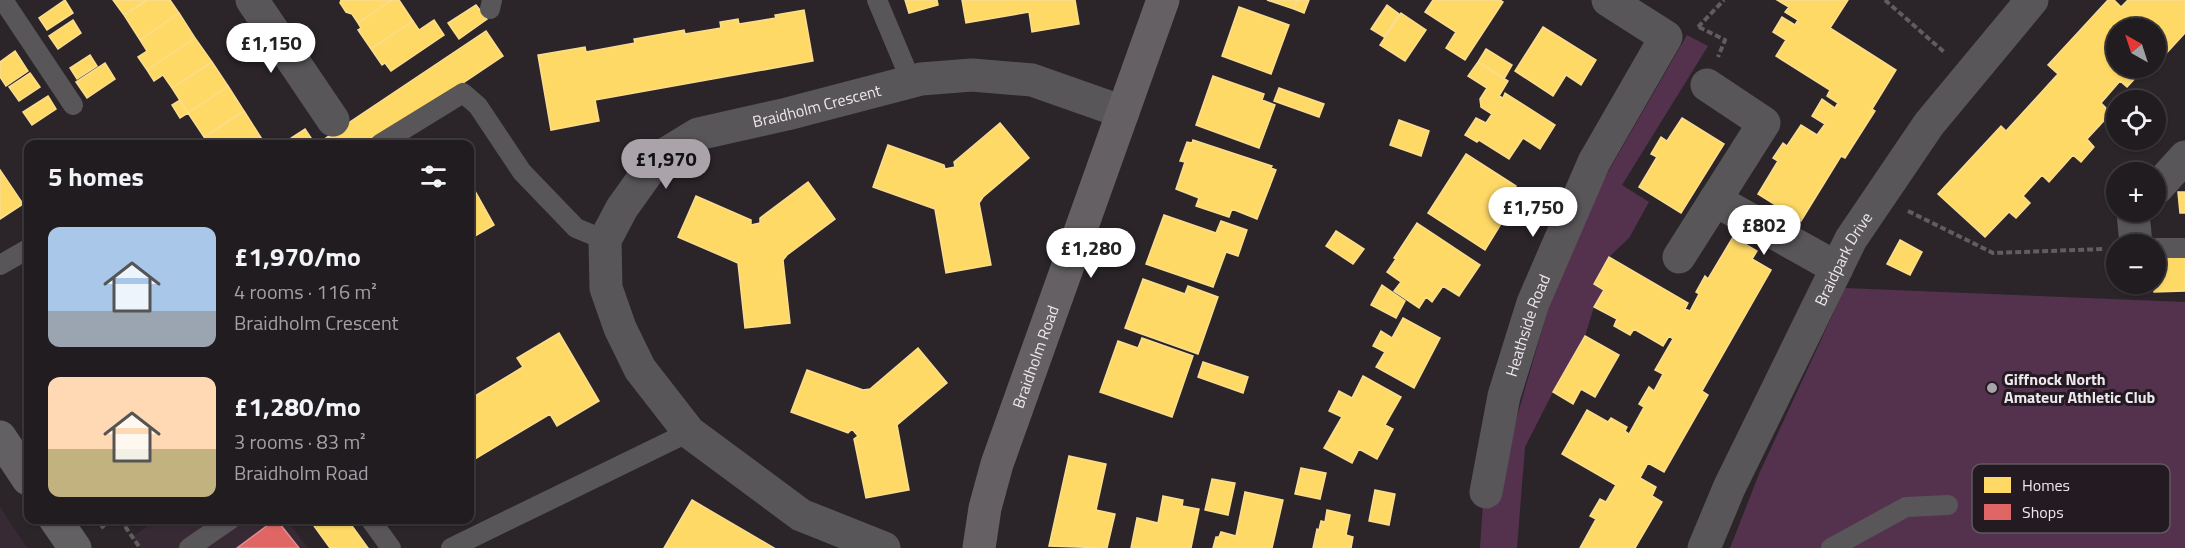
<!DOCTYPE html>
<meta charset="utf-8">
<style>
body{margin:0;font-family:"Titillium Web",sans-serif;background:#282529;color:#f1f3f6;height:100vh;display:flex;flex-direction:column;font-size:22px;white-space:nowrap}
*{box-sizing:border-box;margin:0}
p{font-size:20px;color:#a2a1a5}
.icon{flex:none;width:33px;height:33px;fill:none;stroke:currentColor;stroke-width:2;stroke-linecap:round;stroke-linejoin:round}
.map{position:relative;flex:1;overflow:hidden}
.details{position:absolute;left:24px;top:140px;width:450px;height:384px;display:flex;flex-direction:column;background:#201c20;border-radius:12px;box-shadow:0 2px 4px #0004,0 0 0 2px #3d3a3e}
.details>*{flex:none}
.needle{width:39px;rotate:321deg}
.fabs{position:absolute;left:2106px;top:18px;display:grid;gap:12px}
.fabs a{display:grid;place-items:center;width:60px;height:60px;border-radius:50%;background:#201c20;box-shadow:0 2px 4px #0004,0 0 0 2px #3d3a3e;font-size:30px}
.price{position:absolute;translate:-50% -51px;padding:0 14px;border-radius:21px;background:#fff;color:#222;font-size:20px;line-height:39px;filter:drop-shadow(0 2px 3px #0008)}
.price::after{content:'';position:absolute;left:50%;top:36px;width:18px;height:14px;margin-left:-9px;background:inherit;clip-path:polygon(0 0,100% 0,50% 100%)}
.price.selected{background:#aaa3a9;color:#111}
ul{padding:0;list-style:none}
li{display:flex;align-items:center;gap:18px;height:150px;padding:0 24px}
li span{display:grid;place-items:center;flex:none;width:168px;height:120px;border-radius:12px;color:#555}
li>.icon{margin-inline-start:auto}
span .icon{width:72px;height:72px;fill:#fffc;stroke-width:1}
li b{font-size:26px}
h2{display:flex;justify-content:space-between;align-items:center;height:72px;padding:0 24px;font-size:26px}
.map>svg:first-child{display:block}
</style>
<div class="map">
<svg width="2185" height="548" viewBox="0 0 2185 548">
<rect width="100%" height="100%" fill="#2b252a"/>
<path fill="#382a35" d="M0,507l27,41h-27z
M158,519h128l22,29h-168l-8,-11z"/>
<path fill="#54324e" d="M1687,35l21,11 -86,139 27,17 -20,36 -20,19 -15,27 10,6 -10,17 -9,29 -32,56 -28,55 -8,101h-37l3,-44 9,-1 61,-211 52,-115z
M1845,288l340,14v246h-455l29,-74z"/>
<path fill="#ffd966" stroke="#fadd8e" stroke-width="1.5" d="M65,0l8,13 -26,17 -8,-12z
M113,0h34l-23,15z
M147,0h23l9,13 -39,27 -16,-25z
M341,0h51l-34,23 -6,-9 -6,-2 -6,-9z
M392,0h7l14,21 -42,28 -13,-19 3,-2 -3,-5z
M905,0h32l1,5 -29,8z
M962,0h113l4,24 -47,8 -3,-20 -63,11z
M1267,0h30l-3,9z
M1297,0h12l-5,13 -10,-4z
M1433,0h67l3,2 -38,58 -19,-12 10,-16 -31,-20z
M1777,0h71l-18,28 66,42 -24,39 3,2 -30,47 -4,-2 -40,65 -43,-27 20,-33 -5,-3 10,-15 4,3 14,-21 16,10 8,-11 -13,-8 10,-17 13,9 3,-5 -11,-7 3,-6 -54,-34 10,-16 -13,-8 9,-15 13,8 3,-5 -13,-8 4,-5z
M2108,0h6l7,7 7,-7h57v33l-22,24 -7,-8v-21h-40v40h18l6,5 -13,14 -7,-6 -19,22 10,10 -24,26 7,8 -13,15 -8,-7 -24,27 -7,-7 -19,21 7,7 -14,15 -7,-6 -24,25 -47,-43 63,-68 5,5 52,-57 -10,-9z
M476,5l11,14 -28,20 -11,-16z
M1387,5l12,9 -15,23 -13,-8z
M1239,7l50,18 -18,49 -49,-18z
M804,10l9,51 -218,39 4,21 -48,9 -13,-75 47,-8 1,5 49,-9 -1,-4 50,-9 1,4 36,-6 -1,-6 18,-3 1,5 37,-6 -1,-3z
M179,13l16,25 -48,32 -9,-13 9,-6 -7,-11z
M1401,13l25,17 -21,31 -25,-16z
M73,20l8,13 -23,16 -9,-13z
M434,20l10,15 -53,36 -6,-8 -3,2 -11,-16 42,-28 6,9z
M1543,27l53,33 -15,25 -15,-10 -13,21 -38,-25z
M486,31l17,25 -131,88h-55z
M195,38l17,24 -40,26 -9,-13 -9,6 -7,-11z
M1486,49l26,16 -8,14 -26,-17z
M15,51l13,20 -22,15 -6,-9v-15z
M90,55l7,11 -20,13 -7,-11z
M212,62l16,24 -40,27 -16,-25z
M1478,62l30,19 -9,15 4,2 2,-5 50,32 -15,24 -17,-11 -14,21 -30,-19 -2,2 -12,-7 11,-17 10,5 6,-9 -11,-7 -1,-8 7,-11 -19,-12z
M105,63l10,16 -28,19 -11,-16z
M30,73l10,14 -21,14 -10,-14z
M1213,76l51,18 -2,6 13,5 -16,43 -63,-23z
M228,86l16,25 -40,26 -16,-24z
M1279,88l45,16 -5,13 -45,-16z
M48,96l8,13 -24,16 -9,-13z
M180,100l8,13 -8,5 -8,-13z
M244,111l21,33h-56l-5,-7z
M1682,118l42,26 -43,69 -42,-26 18,-30 -6,-3 10,-17 6,4z
M1399,120l30,11 -8,25 -31,-11z
M1000,123l29,35 -46,39 -4,6 12,62 -45,8 -11,-64 -62,-22 15,-42 56,20 1,4 10,-2 -1,-5z
M305,129l10,15h-33z
M1193,140l79,26 -1,2 5,2 -19,49 -25,-10 -3,8 -33,-11 3,-8 -23,-9 9,-27 -5,-1 7,-19 5,1z
M1466,154l50,32 -19,28 7,5 -19,31 -57,-37z
M0,170l23,34 -23,15z
M470,182l24,43 -24,14z
M808,182l27,37 -48,36 -4,5 7,63 -45,5 -7,-65 -60,-26 18,-41 55,24v5l9,-2v-5z
M2178,192h7v21h-5z
M1164,215l52,18 5,-12 26,9 -9,26 -12,-4 -13,35 -67,-23z
M1417,223l63,42 -21,31 -16,-10 -11,16 -6,-5 -7,11 -25,-17 7,-9 -14,-10 9,-13 -2,-1z
M1336,231l28,18 -11,15 -27,-18z
M1733,237l24,14 -5,8 19,11 -69,121 6,4 -44,77 -16,-9 -8,15 16,9 -4,9 10,6 -27,46h-55l16,-29 -6,-3 10,-17 6,3 10,-17 -54,-31 25,-44 21,12 3,-4 16,9 -2,4 4,3 15,-27 -5,-3 10,-17 5,4 9,-17 -8,-4 18,-31 -4,-3 -6,10 -29,-17 -4,6 -16,-9 3,-7 -23,-12 10,-17 -10,-6 15,-27 79,46 -3,6 5,2 9,-17 -3,-2 9,-16 3,3z
M1900,240l22,12 -12,23 -23,-11z
M2156,256h29v35l-31,1z
M1143,279l42,15 3,-8 30,11 -20,57 -73,-26z
M1382,285l23,16 -9,17 -25,-13z
M1403,318l37,20 -26,50 -38,-21 9,-15 -12,-6 8,-15 11,7z
M559,333l40,68 -42,25 -7,-12 -80,48v-63l53,-32 -6,-9z
M1585,336l34,19 -24,42 -14,-8 -8,15 -20,-12z
M1142,338l51,18 -21,61 -72,-25 18,-51 20,7z
M918,348l29,35 -50,42 12,65 -43,8 -12,-59 4,-3 -6,-7 -4,4 -57,-21 16,-42 56,20 7,-1z
M1203,362l45,15 -5,16 -45,-16z
M1363,376l38,21 -16,28 8,4 -16,30 -18,-10 -7,14 -28,-15 18,-31 -13,-6 10,-20 13,7z
M1069,456l37,8 -10,46 19,4 -8,34 -58,-2z
M1301,468l25,5 -6,26 -25,-5z
M1212,479l23,4 -7,32 -23,-5z
M1375,490l20,4 -6,31 -20,-4z
M1245,492l38,8 -11,48h-59l3,-11h3l2,-5 15,4z
M1163,496l20,4 -1,6 17,3 -8,39h-60l6,-30 21,5z
M692,500l82,48h-110z
M1327,510l23,5 -4,20 7,2 -2,11h-38l4,-19 2,1 2,-9 4,1z
M309,519h38l21,29h-38z"/>
<path fill="#e06666" stroke="#e48d8e" stroke-width="1.5" d="M276,519l23,29h-62z"/>
<g fill="none" stroke-linecap="round" stroke-linejoin="round">
<path stroke="#615c60" stroke-width="4" stroke-dasharray="6 3" stroke-linecap="butt" d="M1885,0l59,52
M1698,27l26,-27
M1699,27l26,13 -7,17
M1908,211l85,42 111,-4
M120,519l20,29
M101,528l10,-9"/>
<path stroke="#595659" stroke-width="20" d="M3,0l70,105
M877,0l34,81
M490,9l2,-9
M380,144l83,-51 15,13 44,66 54,56 29,12
M2156,248h29
M0,265l28,-16
M370,519l21,29
M189,548l42,-29
M451,548l238,-116
M1831,548l75,-41 42,-2"/>
<g stroke="#595659" stroke-width="33">
<path d="M252,0l81,120"/>
<path d="M2156,189l29,-32"/>
<path d="M1715,200l122,68"/>
<path d="M2135,212l-2,1 3,31"/>
<path d="M1679,257l85,-134 -57,-38"/>
<path id="s1" d="M1486,492l18,-96 29,-93 61,-141 72,-125 -58,-37"/>
<path id="s2" d="M884,548l-83,-33 -112,-83 -49,-63 -20,-41 -14,-40 -1,-48 17,-32 35,-49 41,-25 89,-20 134,-35 51,-4 60,5 91,32"/>
<path id="s3" d="M1704,548l25,-60 122,-249 78,-115 103,-124"/>
</g>
<path stroke="#646063" stroke-width="33" id="s4" d="M979,548l6,-40 12,-44 166,-464"/>
<path stroke="#626062" stroke-width="33" d="M0,437l28,42
M55,519l20,29"/>
</g>
<circle fill="#aaa3a9" stroke="#231a22" stroke-width="2" cx="1992" cy="388" r="6"/>
<g text-anchor="middle" stroke-width="6" stroke-linejoin="round" paint-order="stroke">
<g font-size="16" fill="#eee7ed" stroke="#231a22">
<text dy="6" stroke="none"><textPath href="#s2" startOffset="711">Braidholm Crescent</textPath></text>
<text dy="6" stroke="none"><textPath href="#s3" startOffset="321">Braidpark Drive</textPath></text>
<text dy="6" stroke="none"><textPath href="#s1" startOffset="172">Heathside Road</textPath></text>
<text dy="6" stroke="none"><textPath href="#s4" startOffset="200">Braidholm Road</textPath></text>
</g>
<g font-size="16" font-weight="bold" fill="#eee7ed" stroke="#231a22" text-anchor="start">
<text x="2004" y="385">Giffnock North<tspan x="2004" dy="18">Amateur Athletic Club</tspan></text>
</g>
</g>
<rect x="1972" y="464" width="198" height="69" rx="9" fill="#231a22" stroke="#60585f" stroke-width="1.5"/>
<rect x="1984" y="477" width="27" height="16" fill="#ffd966"/>
<rect x="1984" y="504" width="27" height="16" fill="#e06666"/>
<g font-size="16" fill="#eee7ed">
<text x="2022" y="491">Homes</text>
<text x="2022" y="518">Shops</text>
</g>
</svg>
<div class="fabs">
<a><svg class="needle" viewBox="-14 -14 28 28"><path d="M0-13l5 13h-10z" fill="#e53935"/><path d="M0 13l5-13h-10z" fill="#a2a1a5"/></svg></a>
<a><svg class="icon" aria-label="locate" viewBox="0 0 24 24"><circle cx="12" cy="12" r="6"/><path d="M12 2v4M12 18v4M2 12h4M18 12h4"/></svg></a>
<a>+</a>
<a>−</a>
</div>
<b class="price" style="left:271px;top:74px">£1,150</b>
<b class="price selected" style="left:666px;top:190px">£1,970</b>
<b class="price" style="left:1533px;top:238px">£1,750</b>
<b class="price" style="left:1764px;top:256px">£802</b>
<b class="price" style="left:1091px;top:279px">£1,280</b>
<section class="details">
<h2>5 homes<svg class="icon" aria-label="filters" viewBox="0 0 24 24"><path d="M4 7h16M4 17h16"/><circle cx="9" cy="7" r="2"/><circle cx="15" cy="17" r="2"/></svg></h2>
<ul>
<li><span style="background:linear-gradient(#a9c7e8 70%,#9aa5b1 0)"><svg class="icon" aria-label="home" viewBox="0 0 24 24"><path d="M3 11l9-7 9 7M6 9v11h12V9"/></svg></span><div><b>£1,970/mo</b><p>4 rooms · 116 m²</p><p>Braidholm Crescent</p></div></li>
<li><span style="background:linear-gradient(#ffd9b3 60%,#c2b280 0)"><svg class="icon" aria-label="home" viewBox="0 0 24 24"><path d="M3 11l9-7 9 7M6 9v11h12V9"/></svg></span><div><b>£1,280/mo</b><p>3 rooms · 83 m²</p><p>Braidholm Road</p></div></li>
</ul>
</section>
</div>
